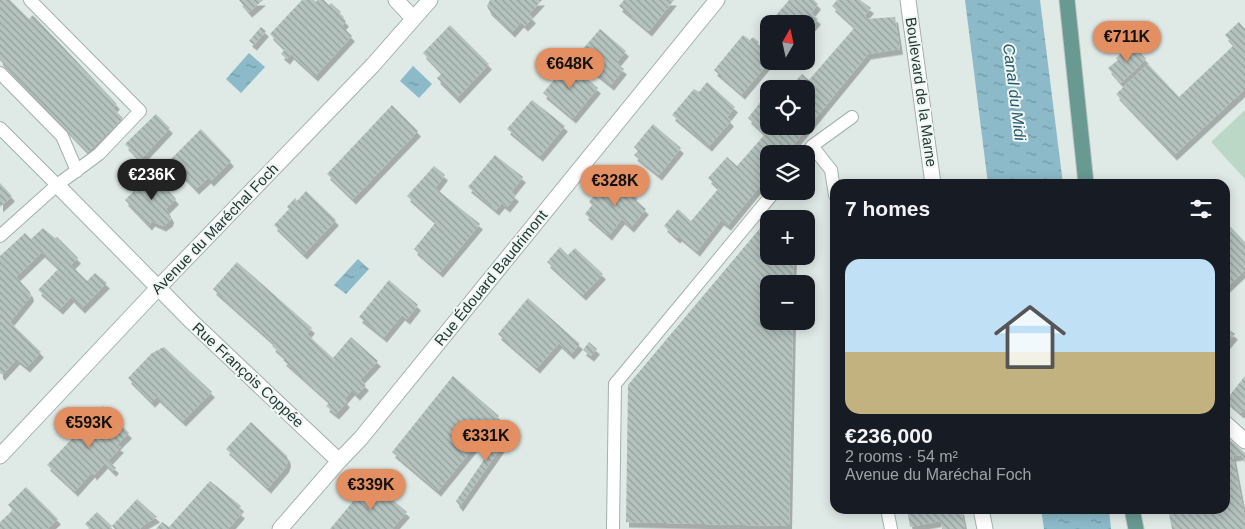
<!DOCTYPE html>
<meta charset="utf-8">
<style>
body{margin:0;font-family:Arial,sans-serif;background:#242831;color:#f1f3f6;height:100vh;display:flex;flex-direction:column;font-size:19px;white-space:nowrap}
*{box-sizing:border-box;margin:0}
p{font-size:16px;color:#9ea1a6}
.icon{flex:none;width:28px;height:28px;fill:none;stroke:currentColor;stroke-width:2;stroke-linecap:round;stroke-linejoin:round}
.map{position:relative;flex:1;overflow:hidden}
.side{position:absolute;left:830px;top:179px;width:400px;height:335px;display:flex;flex-direction:column;background:#171b24;border-radius:15px;box-shadow:0 2px 12px #0003}
.side>*{flex:none}
.needle{width:32px;rotate:9deg}
.tools{position:absolute;left:760px;top:15px;display:grid;gap:10px}
.tools a{display:grid;place-items:center;width:55px;height:55px;border-radius:10px;background:#171b24;box-shadow:0 2px 12px #0003;font-size:25px}
.price{position:absolute;translate:-50% -42px;padding:0 11px;border-radius:18px;background:#e48f62;color:#111;font-size:16px;line-height:32px;filter:drop-shadow(0 1px 2px #0008)}
.price::after{content:'';position:absolute;left:50%;top:30px;width:15px;height:11px;margin-left:-8px;background:inherit;clip-path:polygon(0 0,100% 0,50% 100%)}
.price.current{background:#222;color:#fff}
ul{padding:0;list-style:none}
li{display:grid;align-content:center;gap:10px;height:265px;padding:0 15px}
li span{display:grid;place-items:center;height:155px;border-radius:15px;color:#555}
li>.icon{margin-inline-start:auto}
span .icon{width:90px;height:90px;fill:#fffc;stroke-width:1}
li b{font-size:21px}
h2{display:flex;justify-content:space-between;align-items:center;height:60px;padding:0 15px;font-size:21px}
.map>svg:first-child{display:block}
</style>
<div class="map">
<svg width="1245" height="529" viewBox="0 0 1245 529">
<defs>
<pattern id="water-ripples" width="26" height="14" patternUnits="userSpaceOnUse" patternTransform="scale(1.25)"><rect width="26" height="14" fill="#8cbac9"/><path d="M2 4q2-2 4 0t4 0M15 11q2-2 4 0t4 0" fill="none" stroke="#7298a4"/></pattern>
<pattern id="building-back-hatch" width="6" height="6" patternUnits="userSpaceOnUse" patternTransform="scale(1.25)"><rect width="6" height="6" fill="#b5c3bf"/><path d="M-1 5l2 2M0 0l6 6M5-1l2 2" fill="none" stroke="#939f9c"/></pattern>
<filter id="shadow"><feDropShadow dx="3" dy="5.5" stdDeviation="0" flood-color="#0004"/></filter>
</defs>
<rect width="100%" height="100%" fill="#dfe9e5"/>
<path fill="#bad8c5" d="M1244,111h1v68l-34,-37z"/>
<path fill="url(#water-ripples)" d="M965,0h75l23,184h-75z
M249,53l16,14 -24,26 -15,-14z
M413,66l19,18 -13,14 -19,-17z
M358,259l11,10 -23,25 -12,-9z
M1041,509h68l2,20h-67z"/>
<path fill="url(#building-back-hatch)" filter="url(#shadow)" d="M0,0h10l19,19 4,-4 84,89 -4,4 10,10 -35,34 -88,-92z
M239,0h24l-14,12z
M302,0h12l2,2 1,-2h7l5,5 2,-2 10,9 -2,2 7,7 -4,5 10,10 -37,40 -24,-22 -4,5 -6,-5 4,-5 -15,-15z
M490,0h52l-13,14 4,4 -8,8 -4,-4 -9,10 -23,-22 -2,-4z
M624,0h50l-25,31 -30,-25z
M789,0h25l4,4 -7,9 7,6 -12,14v-9h-29l-5,-4z
M837,0h23l11,8 -6,7 1,4 29,-2 5,32 -32,5 -82,100h-17v21l-41,50 -7,-5 -24,31 -18,-15 -2,2 -13,-12 14,-17 13,12 28,-33 -11,-10 19,-21 10,9 28,-32 -17,-16 14,-18 7,6v20h37v-37h-9l-5,-4 10,-11 7,6 46,-53 -23,-21z
M1239,22l6,7v60l-71,66 -58,-61 32,-30 31,33 55,-52 -9,-10z
M450,25l39,39 -32,34 -20,-20 5,-5 -19,-20z
M261,27l5,4 -12,14 -5,-4z
M600,29l26,22 -10,12 8,6 -13,16 -35,-28z
M743,35l7,5 3,-3 6,5 -3,4 13,10v6l-27,32 -28,-24z
M1132,44l14,15 -25,24 -13,-15 10,-8 -2,-2z
M568,63l30,25 -25,30 -30,-25z
M707,82l28,25 -8,10 4,4 -22,25 -37,-31 22,-26 5,3z
M532,100l33,26 -25,30 -33,-27z
M392,105l26,26 -65,68 -26,-25z
M156,114l14,14 -30,32 -15,-16z
M653,124l28,24 -22,27 -25,-20 4,-4 -4,-4z
M201,129l30,32 -20,20 -3,-3 -12,11 -27,-28z
M495,155l28,22 -12,15 5,4 -9,11 -5,-4 -6,7 -28,-23z
M434,166l11,9 -10,13 45,36 -40,48 -26,-23 22,-27 -29,-26z
M152,173l24,26 -10,10 5,8 -1,4 -7,5 -11,-5 -3,4 -24,-25z
M617,175l10,10 -2,3 13,11 -2,2 10,8 -15,18 -9,-8 -13,16 -24,-21 7,-9 -3,-3 7,-9 4,3z
M0,183l12,13 -12,11z
M306,191l30,29 -32,34 -30,-29 15,-16 -2,-2 8,-9 2,3z
M767,220h2v36h25l-1,28h-24v37h24l-4,205 -163,-4 2,-137z
M1225,221l20,21v28l-20,19z
M43,228l12,10 2,-1 21,21 -7,7 16,16 8,-8 12,10 -25,25 -11,-11 -11,12 -22,-19 21,-22 -17,-16 -26,25 14,15 1,4 -21,26 31,30 -14,15 -10,-8 -15,16 -2,-2v-117l25,-23 6,6z
M560,247l8,8 7,-7 28,26 -20,21 -36,-33z
M237,262l75,66 -5,6 26,24 18,-21 27,24 -18,19 6,5 -9,10 -5,-5 -8,9 3,3 -11,12 -10,-8 4,-4 -47,-42 3,-2 -14,-12 3,-2 -62,-55z
M389,280l29,25 -11,14 -5,-4 -18,22 -25,-20z
M528,298l52,46 -9,10 -12,-11 -22,25 -39,-34z
M1225,327l10,7 -10,12z
M589,342l8,7 -6,7 -8,-6z
M164,347l48,45 -29,29 -26,-24 -5,5 -24,-24 24,-25z
M453,376l46,40 -61,75 -46,-39z
M1245,376v33l-4,4 -15,-13z
M103,406l26,27 -12,12 4,2 -13,14 8,7 -3,3 -8,-8 -11,12 -2,-3 -17,19 -28,-26z
M251,422l36,34 1,5 -2,6 -18,21 -42,-39z
M509,424l6,6 -13,16 -42,60 -4,-5 40,-59 -2,-1z
M1230,440l15,13v8l-4,-6 -8,1 12,63v10h-73l-4,-20h57v-68z
M210,481l31,25 -3,4 4,3 -14,16h-72l6,-7 7,5z
M370,481l37,31 -15,17h-62z
M26,487l32,32 -11,10h-47v-7l13,-12 -5,-5z
M137,499l20,18 -12,7 -5,5h-25l-3,-3 -2,3h-20l-5,-5 12,-12 15,14z
M907,509h54l4,20h-23l-1,-8 -31,6z"/>
<g fill="none" stroke-linecap="round" stroke-linejoin="round">
<g stroke="#a3b0ac" stroke-width="14">
<path id="lane" d="M0,73l62,63 15,35
M0,128l57,57
M812,146l19,24 4,25
M806,154l6,-8 40,-29
M0,236l57,-51 42,-31 41,-43 -110,-111
M887,509l4,20
M613,529l2,-145 160,-193"/>
</g>
<g stroke="#a3b0ac" stroke-width="17">
<path id="street" d="M396,0l17,18
M908,0l25,184
M57,185l133,135 149,141
M1225,423l20,18
M0,456l158,-168 215,-223 57,-65
M981,509l4,20
M280,529l59,-68 22,-23 356,-438"/>
</g>
<g stroke="#bdc3c2" stroke-width="17">
<path id="primary" d="M1067,0l19,184
M1132,509l4,20"/>
</g>
<use href="#lane" stroke="#fff" stroke-width="12"/>
<use href="#street" stroke="#fff" stroke-width="15"/>
<use href="#primary" stroke="#689a92" stroke-width="15"/>
</g>
<g text-anchor="middle" stroke-width="4" stroke-linejoin="round" paint-order="stroke">
<g font-size="15" fill="#223733" stroke="#eff6f3">
<text transform="translate(921 92) rotate(82)" y="5">Boulevard de la Marne</text>
<text transform="translate(215 229) rotate(-46)" y="5">Avenue du Maréchal Foch</text>
<text transform="translate(491 278) rotate(-51)" y="5">Rue Édouard Baudrimont</text>
<text transform="translate(248 375) rotate(43)" y="5">Rue François Coppée</text>
</g>
<g font-size="16" font-style="italic" fill="#23596c" stroke="#eff6f3">
<text transform="translate(1015 92) rotate(83)" y="6">Canal du Midi</text>
</g>
</g>
</svg>
<div class="tools">
<a><svg class="needle" viewBox="-14 -14 28 28"><path d="M0-13l5 13h-10z" fill="#e53935"/><path d="M0 13l5-13h-10z" fill="#9ea1a6"/></svg></a>
<a><svg class="icon" aria-label="locate" viewBox="0 0 24 24"><circle cx="12" cy="12" r="6"/><path d="M12 2v4M12 18v4M2 12h4M18 12h4"/></svg></a>
<a><svg class="icon" aria-label="layers" viewBox="0 0 24 24"><path d="M12 4l9 5-9 5-9-5zM3 14l9 5 9-5"/></svg></a>
<a>+</a>
<a>−</a>
</div>
<b class="price" style="left:1127px;top:63px">€711K</b>
<b class="price" style="left:570px;top:90px">€648K</b>
<b class="price current" style="left:152px;top:201px">€236K</b>
<b class="price" style="left:615px;top:207px">€328K</b>
<b class="price" style="left:89px;top:449px">€593K</b>
<b class="price" style="left:486px;top:462px">€331K</b>
<b class="price" style="left:371px;top:511px">€339K</b>
<section class="side">
<h2>7 homes<svg class="icon" aria-label="filters" viewBox="0 0 24 24"><path d="M4 7h16M4 17h16"/><circle cx="9" cy="7" r="2"/><circle cx="15" cy="17" r="2"/></svg></h2>
<ul>
<li><span style="background:linear-gradient(#bfe0f5 60%,#c2b280 0)"><svg class="icon" aria-label="home" viewBox="0 0 24 24"><path d="M3 11l9-7 9 7M6 9v11h12V9"/></svg></span><div><b>€236,000</b><p>2 rooms · 54 m²</p><p>Avenue du Maréchal Foch</p></div></li>
</ul>
</section>
</div>
